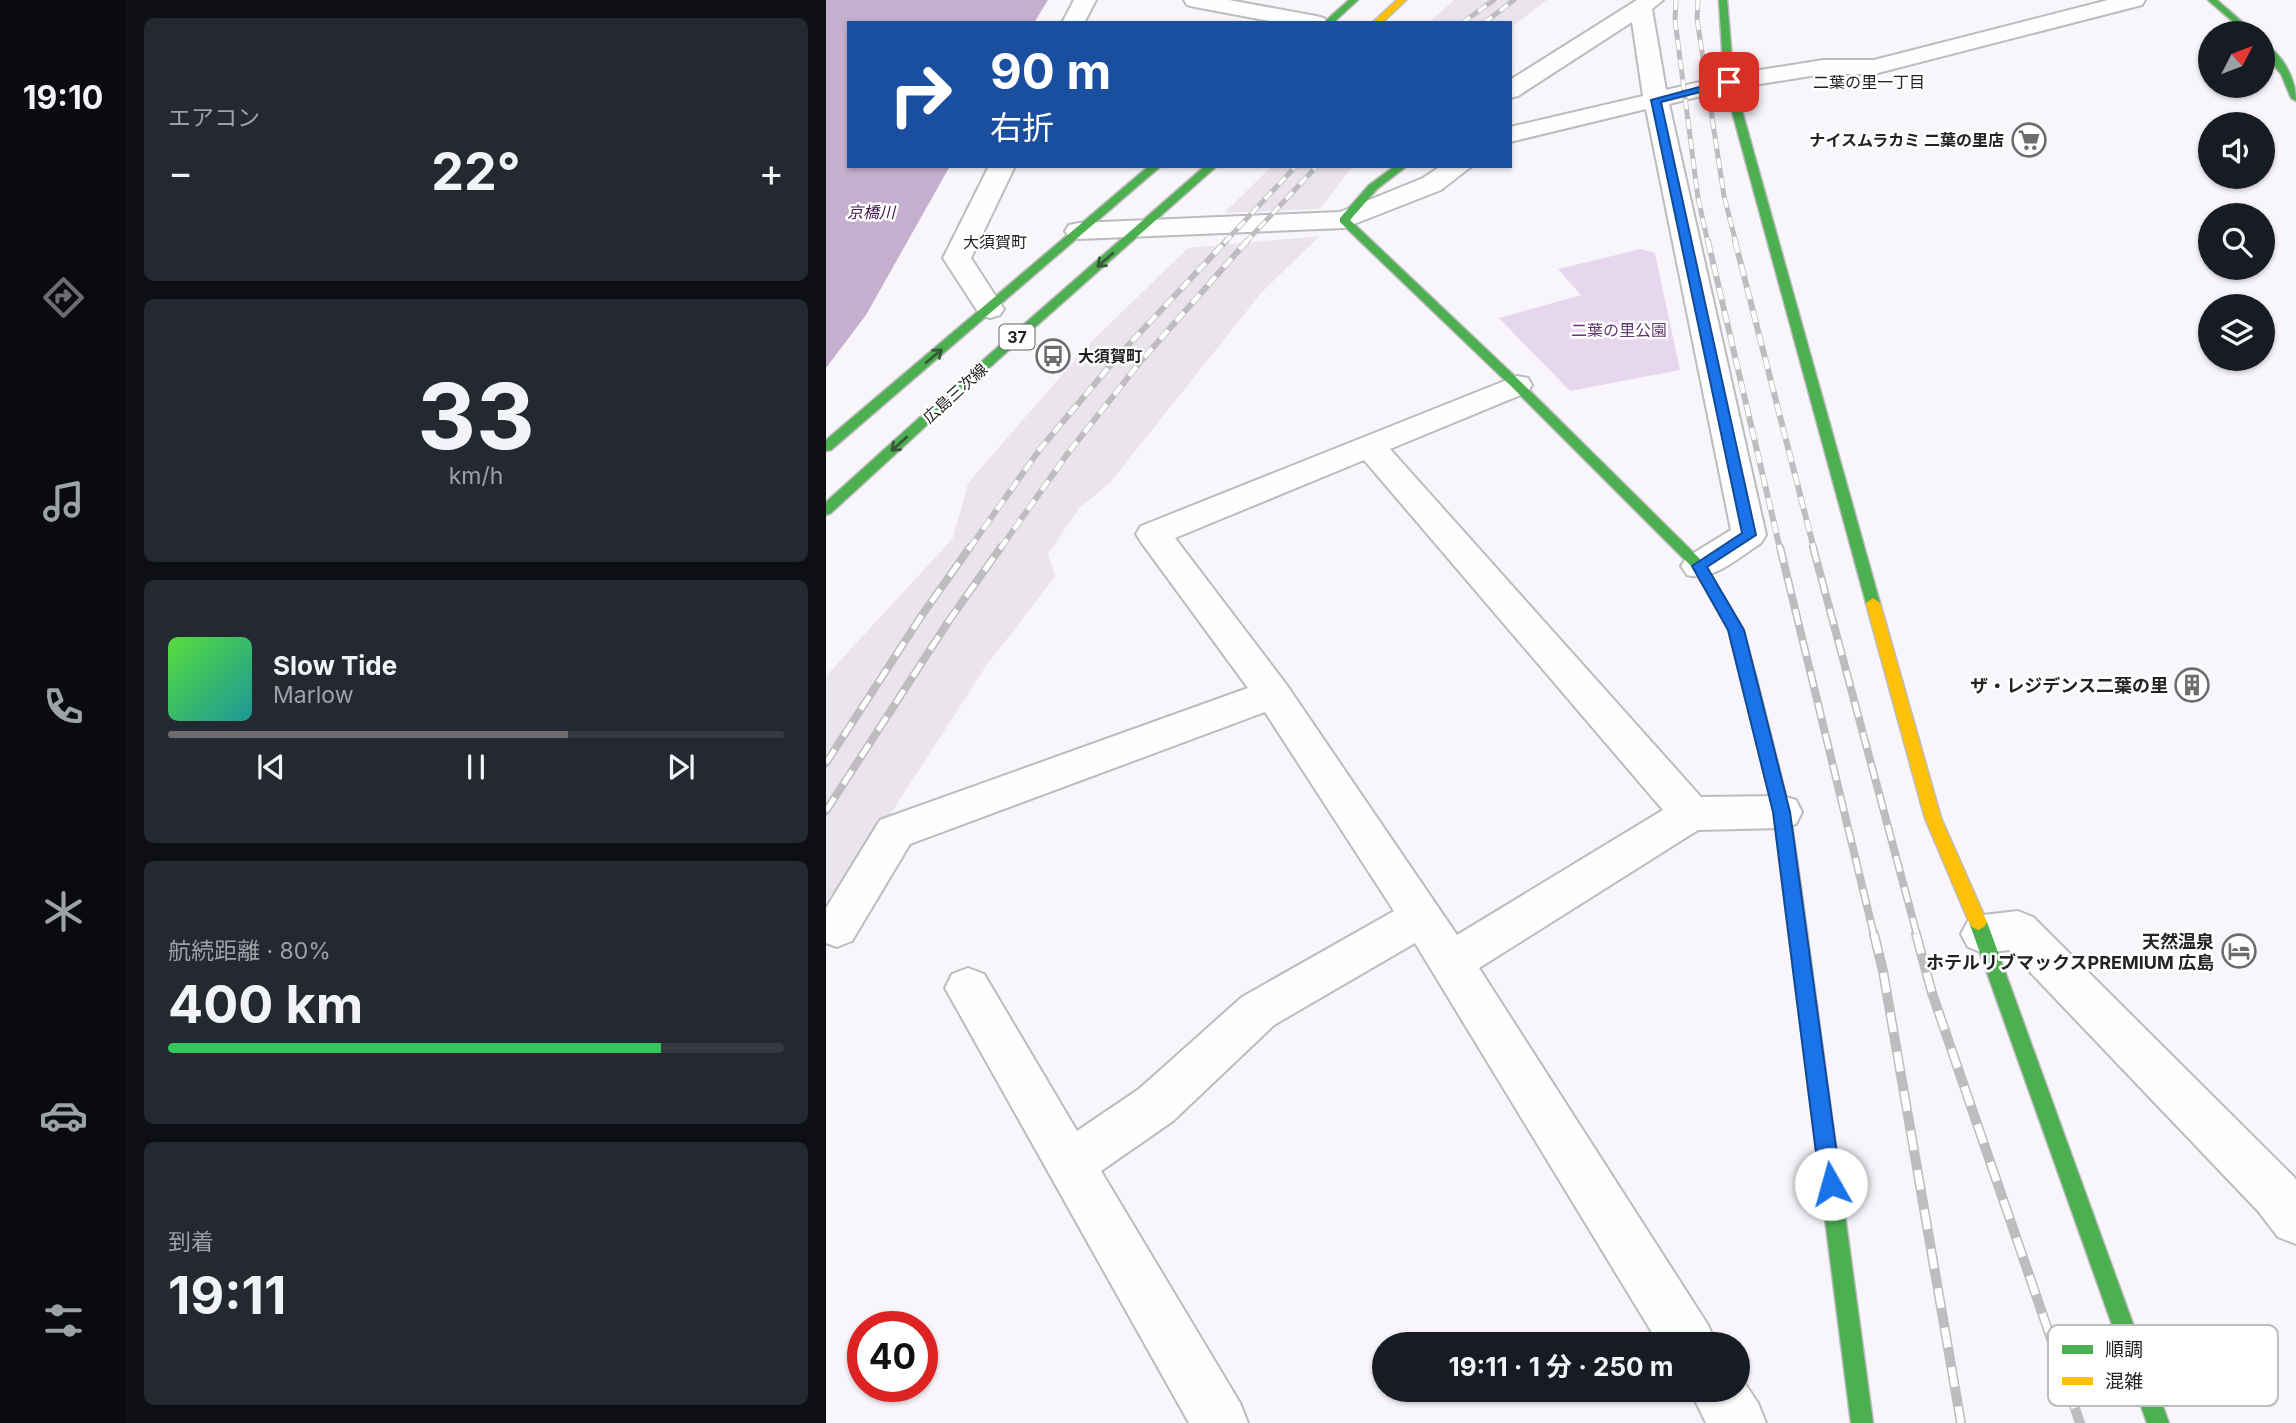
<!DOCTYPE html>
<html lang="ja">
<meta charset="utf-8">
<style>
body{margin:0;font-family:Inter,"Noto Sans JP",sans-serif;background:#242831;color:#f1f3f6;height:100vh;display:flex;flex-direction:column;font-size:26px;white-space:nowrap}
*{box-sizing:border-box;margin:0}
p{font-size:23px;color:#9ea1a6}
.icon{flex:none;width:38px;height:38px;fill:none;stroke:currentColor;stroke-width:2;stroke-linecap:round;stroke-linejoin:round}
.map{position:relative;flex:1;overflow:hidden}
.sheet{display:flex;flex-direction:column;gap:18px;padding:18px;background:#0d0f14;width:700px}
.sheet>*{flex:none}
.guide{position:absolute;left:21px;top:21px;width:665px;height:147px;border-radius:0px;box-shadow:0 2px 5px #0004;background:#1a4fa0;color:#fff;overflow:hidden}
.needle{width:46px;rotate:48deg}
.controls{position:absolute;left:1372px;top:21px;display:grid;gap:14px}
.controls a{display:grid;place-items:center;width:77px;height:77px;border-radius:50%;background:#171b24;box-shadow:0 2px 5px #0004;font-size:35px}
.speed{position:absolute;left:21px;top:1311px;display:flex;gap:14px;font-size:35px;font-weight:700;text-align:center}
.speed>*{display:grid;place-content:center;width:91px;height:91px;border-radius:50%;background:#171b24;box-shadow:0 2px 5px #0004;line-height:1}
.speed .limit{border:10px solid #d22;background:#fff;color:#111}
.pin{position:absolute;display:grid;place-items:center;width:60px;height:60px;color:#fff;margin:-30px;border-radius:14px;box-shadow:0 4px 10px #0006}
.me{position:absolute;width:77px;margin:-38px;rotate:353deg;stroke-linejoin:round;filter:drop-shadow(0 0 5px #0008)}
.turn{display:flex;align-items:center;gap:24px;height:147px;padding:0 28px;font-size:32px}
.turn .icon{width:91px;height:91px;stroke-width:2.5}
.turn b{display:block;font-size:49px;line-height:60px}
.big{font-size:52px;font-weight:700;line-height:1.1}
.sheet .card{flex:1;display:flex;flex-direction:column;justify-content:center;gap:10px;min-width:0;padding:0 24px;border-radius:10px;background:#242831}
.sheet .dial{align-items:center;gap:0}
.dial b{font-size:91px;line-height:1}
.song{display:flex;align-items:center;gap:21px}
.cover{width:84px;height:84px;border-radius:10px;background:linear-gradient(135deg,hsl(110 70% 55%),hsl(180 70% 35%))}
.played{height:7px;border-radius:4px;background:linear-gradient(90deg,#6f6c6f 65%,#363941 65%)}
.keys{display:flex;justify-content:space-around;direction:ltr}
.heat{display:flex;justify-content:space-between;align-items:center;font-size:38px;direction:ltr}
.charge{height:10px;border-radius:5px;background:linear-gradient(90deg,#34c759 80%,#363941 0)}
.trip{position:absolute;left:546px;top:1332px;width:378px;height:70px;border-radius:35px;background:#171b24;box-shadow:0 2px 5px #0004;font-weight:700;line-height:70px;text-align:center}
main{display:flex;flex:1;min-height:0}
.tabs{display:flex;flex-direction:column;width:126px;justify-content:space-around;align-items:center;background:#090b0e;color:#9ea1a6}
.tabs .icon{width:49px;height:49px}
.tabs .selected{color:#6f6c6f}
.tabs b{font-size:32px;color:#f1f3f6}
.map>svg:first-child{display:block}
.built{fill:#eae5ed}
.green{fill:#e7d7ee}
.water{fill:#c5afce}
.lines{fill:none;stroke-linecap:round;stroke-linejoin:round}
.street-casing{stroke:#bcbbbe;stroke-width:4}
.fast-casing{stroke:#bcbbbe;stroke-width:3}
.slow-casing{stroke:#bcbbbe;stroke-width:3}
.street{fill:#fefefe;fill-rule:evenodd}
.fast{fill:#4caf50;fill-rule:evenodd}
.slow{fill:#ffc107;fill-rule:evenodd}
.rail-far3-casing{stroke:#bebcbe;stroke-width:5}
.rail-far2-casing{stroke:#bebcbe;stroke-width:6}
.rail-far1-casing{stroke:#bebcbe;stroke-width:8}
.rail-casing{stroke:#bebcbe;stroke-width:10}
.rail-far3{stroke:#fff;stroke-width:3.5;stroke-dasharray:10;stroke-linecap:butt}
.rail-far2{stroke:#fff;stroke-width:4.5;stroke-dasharray:12;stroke-linecap:butt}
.rail-far1{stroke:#fff;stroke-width:5;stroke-dasharray:16;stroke-linecap:butt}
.rail{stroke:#fff;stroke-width:7;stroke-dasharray:20;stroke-linecap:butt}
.oneway{stroke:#345a36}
.route{fill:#1a73e8;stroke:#114b97;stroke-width:2}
.labels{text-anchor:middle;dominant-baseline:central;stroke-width:5;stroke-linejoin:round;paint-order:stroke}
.far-neighbourhood-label{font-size:16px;fill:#242224;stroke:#fff}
.far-poi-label{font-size:16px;font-weight:bold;fill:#242224;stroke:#fff;text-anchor:end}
.far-water-label{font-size:16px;font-style:italic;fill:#3f164c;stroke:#fff}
.far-park-label{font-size:16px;fill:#623870;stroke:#fff}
.shield{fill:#fff;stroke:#666466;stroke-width:2}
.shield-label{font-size:16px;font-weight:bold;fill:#242224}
.far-street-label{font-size:16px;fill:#242224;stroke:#fff}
.poi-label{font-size:18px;font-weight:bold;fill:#242224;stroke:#fff;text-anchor:end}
.key{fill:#fff;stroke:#bdbdbd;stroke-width:2}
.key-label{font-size:19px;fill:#242224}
</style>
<main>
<nav class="tabs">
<b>19:10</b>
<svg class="icon selected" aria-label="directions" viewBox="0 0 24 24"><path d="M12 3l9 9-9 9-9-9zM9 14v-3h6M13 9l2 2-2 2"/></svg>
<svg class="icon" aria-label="music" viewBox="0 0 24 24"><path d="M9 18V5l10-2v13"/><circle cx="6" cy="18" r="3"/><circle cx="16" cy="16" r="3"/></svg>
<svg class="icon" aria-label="phone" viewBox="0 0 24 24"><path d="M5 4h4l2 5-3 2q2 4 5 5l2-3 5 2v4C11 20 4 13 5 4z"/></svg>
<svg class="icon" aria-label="climate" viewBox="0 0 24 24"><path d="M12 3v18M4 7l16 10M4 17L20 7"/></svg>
<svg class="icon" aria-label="car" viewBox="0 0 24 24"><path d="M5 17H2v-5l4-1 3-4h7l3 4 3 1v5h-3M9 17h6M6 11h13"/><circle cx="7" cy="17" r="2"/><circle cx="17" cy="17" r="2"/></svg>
<svg class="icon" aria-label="filters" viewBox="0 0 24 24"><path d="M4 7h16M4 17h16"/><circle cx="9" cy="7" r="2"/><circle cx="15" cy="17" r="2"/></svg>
</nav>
<section class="sheet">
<div class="card"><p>エアコン</p>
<div class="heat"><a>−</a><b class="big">22°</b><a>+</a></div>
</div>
<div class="card dial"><b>33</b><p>km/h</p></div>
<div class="card">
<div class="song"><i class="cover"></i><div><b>Slow Tide</b><p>Marlow</p></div></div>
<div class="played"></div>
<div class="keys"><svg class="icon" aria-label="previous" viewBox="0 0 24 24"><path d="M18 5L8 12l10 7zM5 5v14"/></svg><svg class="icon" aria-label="pause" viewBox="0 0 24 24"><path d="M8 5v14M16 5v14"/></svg><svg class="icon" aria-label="next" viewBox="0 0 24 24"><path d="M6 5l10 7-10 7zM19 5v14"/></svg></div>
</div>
<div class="card"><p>航続距離 · 80%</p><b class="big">400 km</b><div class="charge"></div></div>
<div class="card"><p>到着</p><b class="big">19:11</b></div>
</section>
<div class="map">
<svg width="1470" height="1423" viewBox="0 0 1470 1423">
<rect width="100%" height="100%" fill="#f9f6fb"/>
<!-- built -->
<path class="built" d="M628,0h93l-37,28v-5h-82z
M446,166h81l-33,43 -96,4z
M494,236l-59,57 -152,191 -29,23 -32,47 7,23 -69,89 -118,183 -42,81v-254l127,-138 15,-55 118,-136 102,-99z"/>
<!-- green -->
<path class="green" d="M815,249l14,4 25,117 -110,21 -71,-73 82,-23 -23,-26z"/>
<!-- water -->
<path class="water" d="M0,0h222l-14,23h-185v143h101l-84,149 -40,53z"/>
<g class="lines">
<defs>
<path id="street" d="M248,0h22l-12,23h-22z
M358,0h45l87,16 8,2 3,5h-47l-85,-16 -8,-2z
M811,0h26l-11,9 14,81 63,-15 94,-15h51l234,-60h37l-3,5 -268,69h-51l-94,15 -60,15 97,431 -5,8c-22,14 -48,39 -74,32l-6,-9 6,-9 44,-27 -85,-421 -136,33v-15l133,-31 -11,-74 -114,74 -8,2v-18z
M163,166h26l-44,92 33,51 -4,6 -10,3 -10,-3 -37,-57z
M615,166h31l-31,24 -97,38 -265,11 -10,-2 -4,-6 4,-6 10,-2 261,-11 83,-34z
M691,376l11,2 4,7 -4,7 -138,57 311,348 81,-1 14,4 6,12 -6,12 -14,4 -84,2 -219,138 229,357 8,19h-57l-244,-401 -141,82 -101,96 -72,50 139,232 8,20h-59l-244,-435 7,-14 16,-6 16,6 93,157 62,-42 103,-92 152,-86 -129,-199 -355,132 -58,97 -15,6 -11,-4v-35l54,-88 368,-132 -107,-146 -5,-8 5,-8zM538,460l299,350 -206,125 -171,-251 -111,-146z
M1192,911l15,6 261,260 2,3v64l-18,-7 -20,-26 -249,-261 -26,3 -15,-6 -7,-13 7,-13 15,-6z
M912,1373l20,30 8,20h-60l-16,-33h48z"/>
<path id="fast" d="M523,0h9l-25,23h-10z
M893,0h8l7,82 146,521 -7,5 -7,-5 -142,-521z
M1382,0h9l38,33h-9z
M1437,43c20,11 33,36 33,58l-5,-3 -10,-24 -18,-22z
M323,166h12l-330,284 -5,1v-11z
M379,166h12l-218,193 -168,154 -5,2v-13l165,-149z
M569,166h12l-30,23 -27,31 171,162 183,181 39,67 14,50 -3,4 -5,2 -8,-6 -12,-50 -35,-61 -181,-181 -173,-166v-4l29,-33z
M966,881l6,2 3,5 72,535h-22l-68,-535 3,-5z
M1152,914l6,3 3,5 182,501h-22l-178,-501 3,-5z"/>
<path id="slow" d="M571,0h9l-24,23h-10z
M1047,598l7,5 61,215 46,104 -3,5 -6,3 -6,-3 -3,-5 -44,-104 -59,-215z
M923,674l8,6 33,132 11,76 -3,5 -6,2 -6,-2 -3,-5 -9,-76 -33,-132z"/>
</defs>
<!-- street casing -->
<use href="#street" class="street-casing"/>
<!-- fast casing -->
<use href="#fast" class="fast-casing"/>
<!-- slow casing -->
<use href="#slow" class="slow-casing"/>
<!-- street -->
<use href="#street" class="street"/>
<!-- fast -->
<use href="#fast" class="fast"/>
<!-- slow -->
<use href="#slow" class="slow"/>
<defs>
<path id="rail-far3" d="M850,0l-1,20 23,178 10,45
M872,0l-1,19 27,177 12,47
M636,23l32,-23
M658,23l30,-23
M398,243l72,-77
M419,243l72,-77"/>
<path id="rail-far2" d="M882,241l72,308
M909,241l79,308
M143,549l71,-100 79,-94 107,-114
M174,549l68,-96 73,-92 106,-120"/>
<path id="rail-far1" d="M954,547l94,388
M987,547l104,388
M0,763l96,-148 48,-68
M0,811l122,-189 53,-75"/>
<path id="rail" d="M1048,934l9,37 78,452
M1090,934l16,59 148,430"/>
</defs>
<!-- rail-far3 casing -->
<use href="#rail-far3" class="rail-far3-casing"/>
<!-- rail-far2 casing -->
<use href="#rail-far2" class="rail-far2-casing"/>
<!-- rail-far1 casing -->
<use href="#rail-far1" class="rail-far1-casing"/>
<!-- rail casing -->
<use href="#rail" class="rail-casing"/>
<!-- rail-far3 -->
<use href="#rail-far3" class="rail-far3"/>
<!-- rail-far2 -->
<use href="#rail-far2" class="rail-far2"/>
<!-- rail-far1 -->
<use href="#rail-far1" class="rail-far1"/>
<!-- rail -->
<use href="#rail" class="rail"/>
</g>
<!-- one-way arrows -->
<defs><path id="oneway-shaft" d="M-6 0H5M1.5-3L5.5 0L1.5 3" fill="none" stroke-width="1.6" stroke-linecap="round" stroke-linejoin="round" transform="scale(1.75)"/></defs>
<g class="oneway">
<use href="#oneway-shaft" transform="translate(279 260) rotate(139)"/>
<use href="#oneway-shaft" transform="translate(108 356) rotate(-40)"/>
<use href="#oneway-shaft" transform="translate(73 444) rotate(138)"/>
</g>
<!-- route -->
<path class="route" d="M903,79l3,1v4l-71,18 95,433 -49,32 37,63 46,182 51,372 -3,7 -7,3 -8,-3 -3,-7 -47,-372 -45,-182 -36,-64 50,-33 -91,-433z"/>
<!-- icons -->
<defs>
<symbol id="supermarket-ring" viewBox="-11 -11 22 22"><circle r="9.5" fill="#fff" stroke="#6f6c6f" stroke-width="1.5"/><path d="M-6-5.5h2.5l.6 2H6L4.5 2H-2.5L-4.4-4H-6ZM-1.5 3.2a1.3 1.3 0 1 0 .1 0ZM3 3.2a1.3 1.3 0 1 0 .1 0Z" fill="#6f6c6f"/></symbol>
<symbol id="bus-ring" viewBox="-11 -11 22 22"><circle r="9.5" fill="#fff" stroke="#6f6c6f" stroke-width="1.5"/><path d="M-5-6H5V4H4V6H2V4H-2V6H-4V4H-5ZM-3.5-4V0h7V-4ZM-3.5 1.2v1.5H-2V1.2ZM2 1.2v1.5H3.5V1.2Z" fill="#6f6c6f"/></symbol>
<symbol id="building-ring" viewBox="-11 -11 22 22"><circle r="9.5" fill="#fff" stroke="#6f6c6f" stroke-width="1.5"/><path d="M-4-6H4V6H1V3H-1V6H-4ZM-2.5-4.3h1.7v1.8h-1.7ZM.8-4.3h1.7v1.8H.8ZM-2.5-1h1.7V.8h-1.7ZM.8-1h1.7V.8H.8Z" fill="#6f6c6f"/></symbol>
<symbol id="hotel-ring" viewBox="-11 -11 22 22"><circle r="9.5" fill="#fff" stroke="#6f6c6f" stroke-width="1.5"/><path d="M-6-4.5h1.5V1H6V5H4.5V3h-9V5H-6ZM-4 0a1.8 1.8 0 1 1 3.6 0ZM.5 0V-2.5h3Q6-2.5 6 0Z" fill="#6f6c6f"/></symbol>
</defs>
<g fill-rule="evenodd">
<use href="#supermarket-ring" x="1184" y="121" width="38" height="38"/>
<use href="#bus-ring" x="208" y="337" width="38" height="38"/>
<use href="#building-ring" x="1347" y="666" width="38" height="38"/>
<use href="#hotel-ring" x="1394" y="932" width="38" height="38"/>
</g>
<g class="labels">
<!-- far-neighbourhood labels -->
<g class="far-neighbourhood-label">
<text x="1043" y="82">二葉の里一丁目</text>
<text x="169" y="242">大須賀町</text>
</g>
<!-- far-poi labels -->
<g class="far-poi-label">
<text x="1178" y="140">ナイスムラカミ 二葉の里店</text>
<text x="252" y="356" text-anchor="start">大須賀町</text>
</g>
<!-- far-water labels -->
<g class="far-water-label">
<text x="45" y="212">京橋川</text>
</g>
<!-- far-park labels -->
<g class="far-park-label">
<text x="793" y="330">二葉の里公園</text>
</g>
<!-- shield labels -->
<rect class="shield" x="173.5" y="324.5" width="35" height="25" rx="5"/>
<g class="shield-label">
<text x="191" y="337">37</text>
</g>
<!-- far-street labels -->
<g class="far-street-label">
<text transform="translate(129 393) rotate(-42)">広島三次線</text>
</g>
<!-- poi labels -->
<g class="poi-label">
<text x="1342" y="685">ザ・レジデンス二葉の里</text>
<text x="1388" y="941">天然温泉<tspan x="1388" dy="21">ホテルリブマックスPREMIUM 広島</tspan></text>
</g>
</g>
<!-- legend -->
<rect x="1222" y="1325" width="230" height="81" rx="10" class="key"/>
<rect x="1236" y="1345" width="31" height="9" fill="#4caf50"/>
<rect x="1236" y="1377" width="31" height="8" fill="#ffc107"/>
<g class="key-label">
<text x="1279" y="1356">順調</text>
<text x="1279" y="1388">混雑</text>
</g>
</svg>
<div class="controls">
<a><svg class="needle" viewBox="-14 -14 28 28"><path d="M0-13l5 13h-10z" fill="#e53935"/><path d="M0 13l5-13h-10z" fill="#9ea1a6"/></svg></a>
<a><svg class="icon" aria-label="sound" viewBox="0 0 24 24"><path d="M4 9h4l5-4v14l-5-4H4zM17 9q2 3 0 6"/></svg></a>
<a><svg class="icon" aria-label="search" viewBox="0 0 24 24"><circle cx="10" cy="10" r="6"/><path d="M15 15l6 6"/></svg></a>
<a><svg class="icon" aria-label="layers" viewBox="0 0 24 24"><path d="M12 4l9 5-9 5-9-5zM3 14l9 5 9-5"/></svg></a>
</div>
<div class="speed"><div class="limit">40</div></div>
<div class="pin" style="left:903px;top:82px;background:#d93025"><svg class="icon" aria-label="arrive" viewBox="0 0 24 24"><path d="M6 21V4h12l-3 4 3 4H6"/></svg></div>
<svg class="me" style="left:1005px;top:1184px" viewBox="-20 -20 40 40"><circle r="19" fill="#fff"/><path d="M0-13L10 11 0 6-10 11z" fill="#1a73e8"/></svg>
<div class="trip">19:11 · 1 分 · 250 m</div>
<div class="guide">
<div class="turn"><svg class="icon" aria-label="right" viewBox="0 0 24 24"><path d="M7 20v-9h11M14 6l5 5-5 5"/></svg><div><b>90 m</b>右折</div></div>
</div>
</div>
</main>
